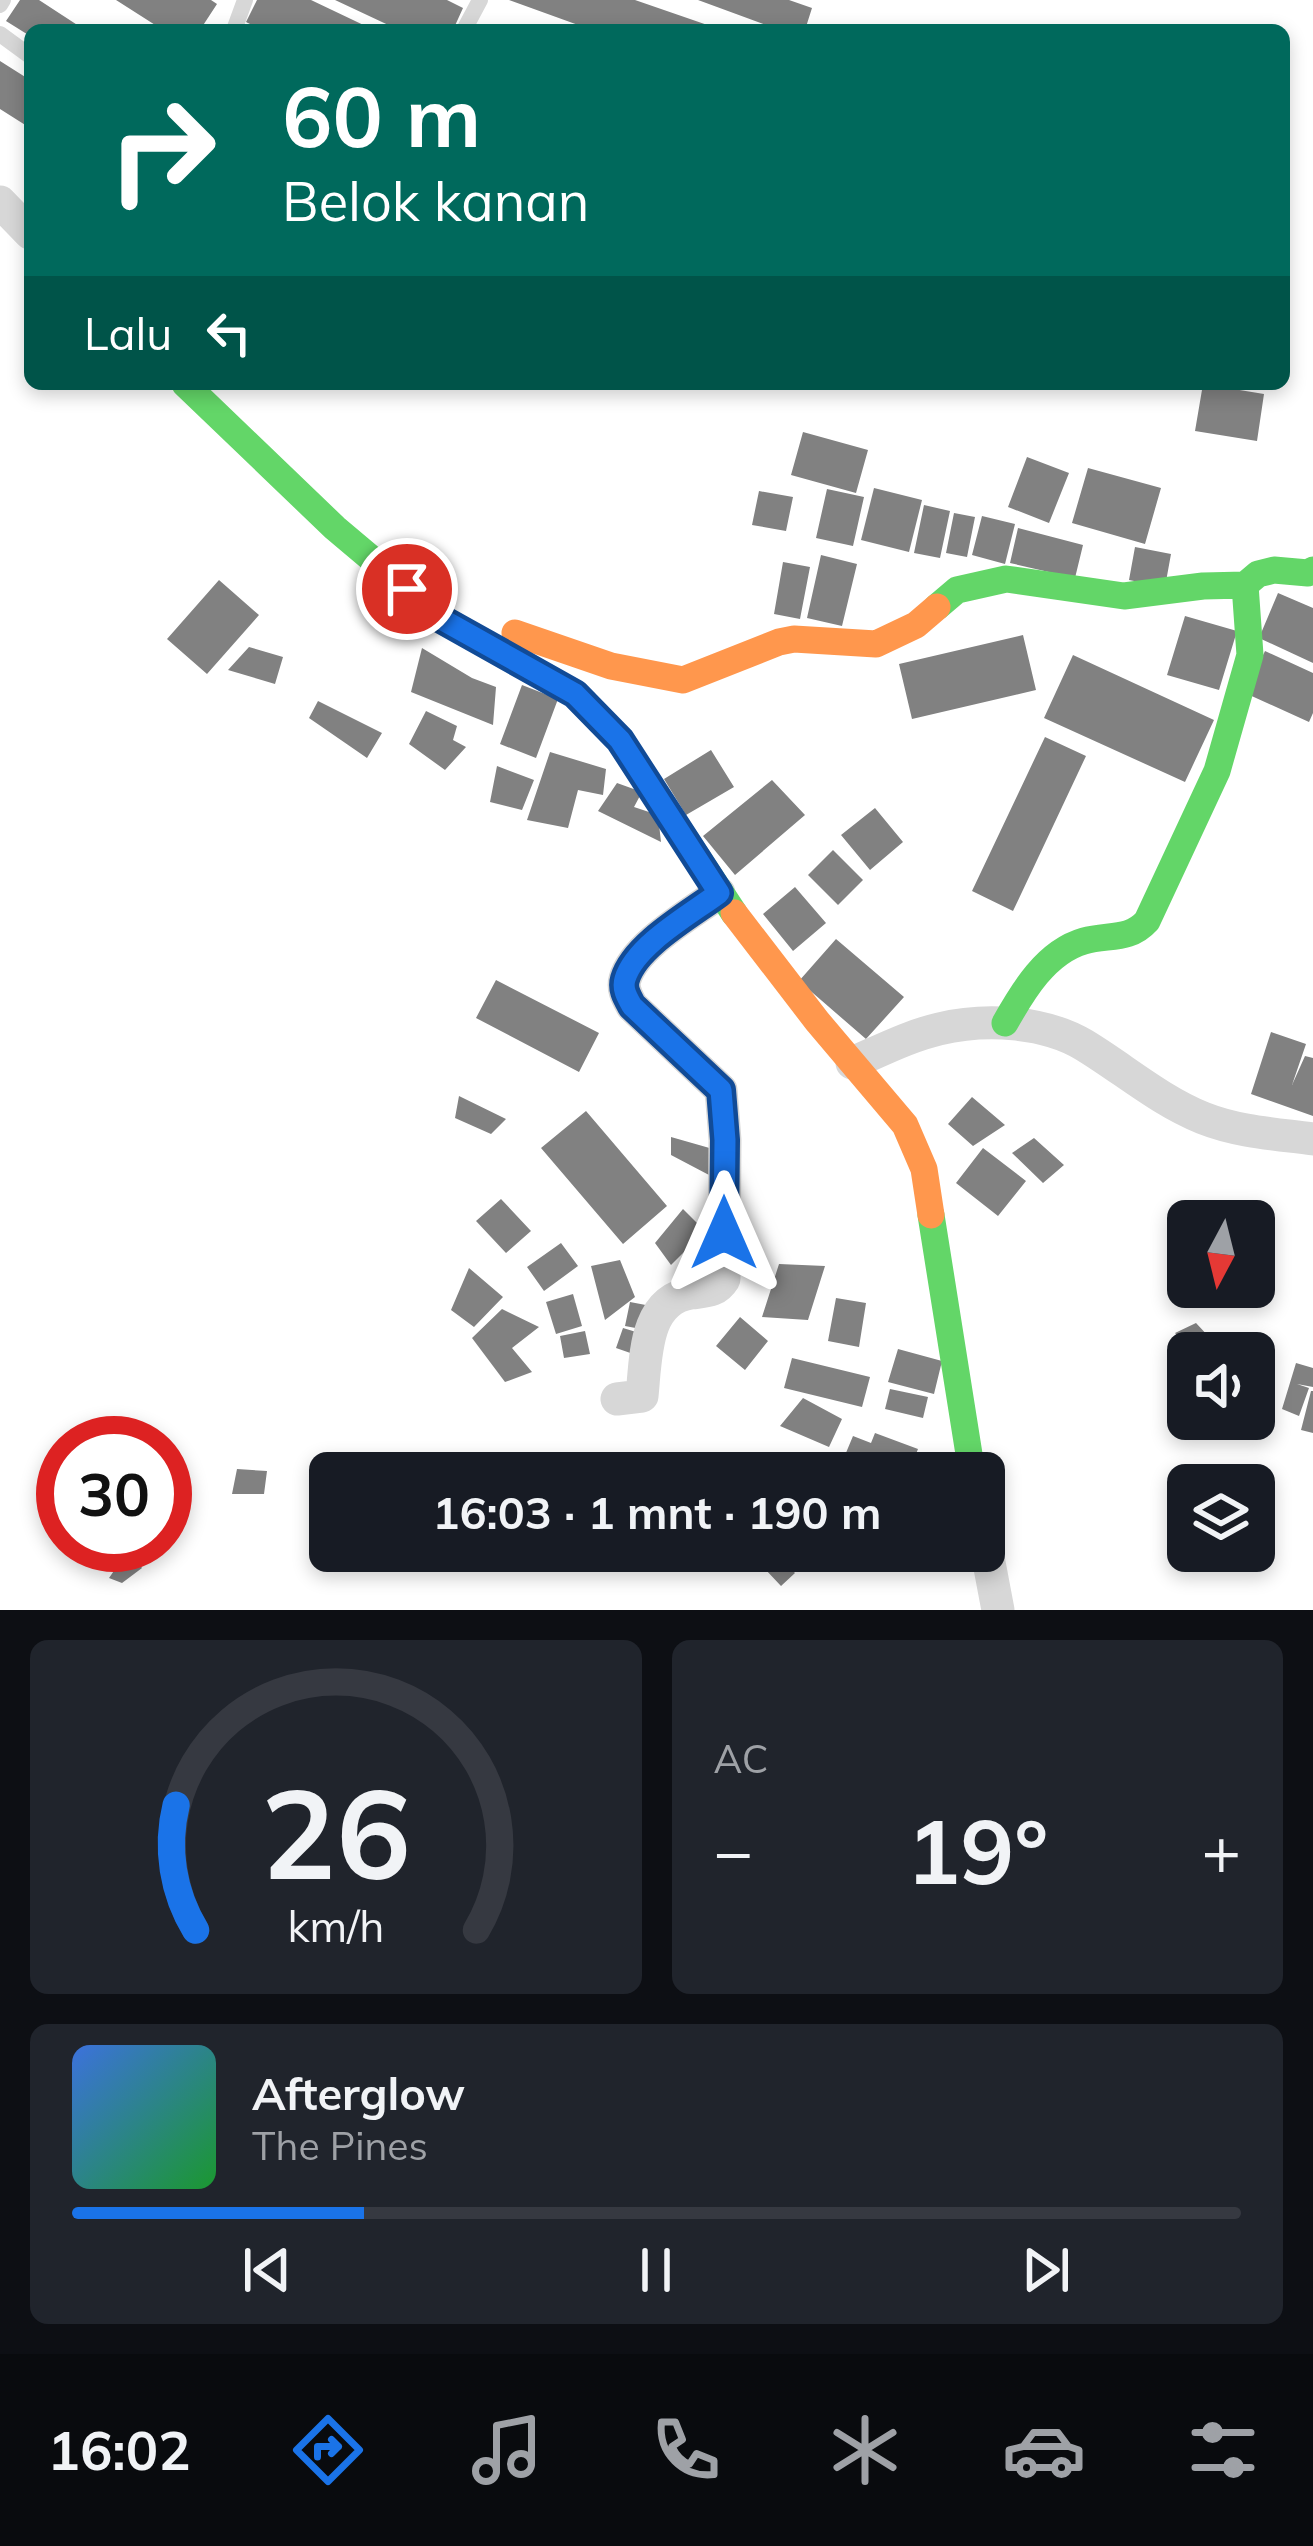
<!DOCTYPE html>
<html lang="id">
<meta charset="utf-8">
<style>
body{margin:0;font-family:Mulish,sans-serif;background:#20242c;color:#f1f3f6;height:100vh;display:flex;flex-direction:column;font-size:45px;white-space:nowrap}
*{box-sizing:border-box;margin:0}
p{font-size:39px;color:#9ea1a6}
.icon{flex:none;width:66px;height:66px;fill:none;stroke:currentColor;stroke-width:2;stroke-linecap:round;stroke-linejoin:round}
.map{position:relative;height:1610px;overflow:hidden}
.side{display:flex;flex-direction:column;gap:30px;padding:30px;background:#0d0f14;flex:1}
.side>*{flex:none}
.banner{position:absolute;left:24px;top:24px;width:1266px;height:366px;border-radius:18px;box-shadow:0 6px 18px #0003;background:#00695c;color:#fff;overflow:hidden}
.needle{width:78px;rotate:187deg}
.controls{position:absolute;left:1167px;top:1200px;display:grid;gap:24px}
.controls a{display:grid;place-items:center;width:108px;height:108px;border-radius:18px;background:#171b24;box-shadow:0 6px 18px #0003;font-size:60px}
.speed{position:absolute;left:36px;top:1416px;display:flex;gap:24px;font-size:60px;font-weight:700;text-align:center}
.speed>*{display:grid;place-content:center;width:156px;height:156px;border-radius:50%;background:#171b24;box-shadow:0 6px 18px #0003;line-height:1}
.speed .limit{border:18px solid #d22;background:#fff;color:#111}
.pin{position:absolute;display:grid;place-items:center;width:102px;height:102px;color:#fff;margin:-51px;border:6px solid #fff;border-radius:50%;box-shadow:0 3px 12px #0007}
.me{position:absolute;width:132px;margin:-66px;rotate:0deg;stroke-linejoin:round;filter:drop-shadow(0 0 9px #0008)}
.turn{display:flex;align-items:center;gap:42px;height:252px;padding:0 60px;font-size:54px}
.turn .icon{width:156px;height:156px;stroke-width:2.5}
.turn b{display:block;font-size:84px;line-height:102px}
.then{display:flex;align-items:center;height:114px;padding:0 60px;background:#0003;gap:24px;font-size:45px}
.big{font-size:90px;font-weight:700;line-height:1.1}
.side .tile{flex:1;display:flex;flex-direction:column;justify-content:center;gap:18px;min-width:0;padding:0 42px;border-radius:18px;background:#20242c}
.side .dial{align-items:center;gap:0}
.dial svg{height:312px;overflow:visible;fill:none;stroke:#363941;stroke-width:7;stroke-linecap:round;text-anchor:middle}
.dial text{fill:#f1f3f6;stroke:none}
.song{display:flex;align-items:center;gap:36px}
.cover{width:144px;height:144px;border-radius:18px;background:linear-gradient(135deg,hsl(220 70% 55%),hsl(130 70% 35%))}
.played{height:12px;border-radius:6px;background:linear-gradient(90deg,#1a73e8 25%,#363941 25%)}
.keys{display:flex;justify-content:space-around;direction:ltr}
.heat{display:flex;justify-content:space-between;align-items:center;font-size:66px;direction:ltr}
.side .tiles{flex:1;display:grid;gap:30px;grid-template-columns:1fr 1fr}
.tile:last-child{grid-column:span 2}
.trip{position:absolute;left:309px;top:1452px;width:696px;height:120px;border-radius:18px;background:#171b24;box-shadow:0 6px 18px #0003;font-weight:700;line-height:120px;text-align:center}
.tab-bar{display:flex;height:192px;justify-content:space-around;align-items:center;background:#090b0e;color:#9ea1a6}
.tab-bar .icon{width:84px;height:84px}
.tab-bar .on{color:#1a73e8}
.tab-bar b{font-size:54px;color:#f1f3f6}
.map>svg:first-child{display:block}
.building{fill:#818181}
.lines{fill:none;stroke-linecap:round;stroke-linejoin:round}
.lane{stroke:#d7d7d7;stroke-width:16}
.street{stroke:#d7d7d7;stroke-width:33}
.fast{stroke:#63d668;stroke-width:27}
.slow{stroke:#ff974d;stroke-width:27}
.route-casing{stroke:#114b97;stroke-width:30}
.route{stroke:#1a73e8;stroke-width:21}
</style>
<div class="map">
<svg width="1313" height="1610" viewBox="0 0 1313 1610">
<rect width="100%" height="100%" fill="#fff"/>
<!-- building -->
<path class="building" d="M20,0h19l46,30h-55v6l-24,-15z
M116,0h95l6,4 -17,26h-37z
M257,0h54l63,30h-112l-16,-8z
M335,0h112l16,8 -10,22h-54z
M509,0h126l84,29 -127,1z
M698,0h91l23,8 -7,22h-25z
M0,61l30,19v48l-30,-19z
M1203,384l61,10 -7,47 -62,-10z
M803,432l65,18 -12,43 -65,-18z
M1027,457l42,16 -20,50 -41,-16z
M1088,468l73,20 -16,56 -73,-21z
M874,488l48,12 -13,52 -48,-12z
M827,489l37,8 -11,49 -37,-8z
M759,491l34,6 -7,34 -34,-6z
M924,505l26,6 -10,47 -26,-5z
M954,513l21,4 -8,40 -21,-4z
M982,516l33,8 -10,40 -33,-9z
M1018,528l65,17 -8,33 -65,-15z
M1135,547l36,7 -6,33 -36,-7z
M821,555l36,9 -15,62 -35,-8z
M783,562l27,5 -10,52 -26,-5z
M219,580l40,35 -52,59 -40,-35z
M1278,593l35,15v55l-54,-25z
M1185,616l52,15 -18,59 -52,-15z
M1023,635l13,55 -124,29 -13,-55z
M249,647l34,10 -8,27 -47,-14z
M422,648l50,30 24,9 -3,38 -82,-33z
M1265,651l48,22v40l-4,9 -64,-29z
M1073,655l141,65 -29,62 -141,-64z
M522,685l36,14 -22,59 -36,-14z
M318,701l64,32 -15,25 -58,-40z
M426,711l31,15 -4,14 13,7 -21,23 -36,-26z
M1045,737l41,19 -73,155 -41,-20z
M711,750l23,37 -48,28 -22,-36z
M550,752l56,17 -3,26 -25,-5 -10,38 -41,-8z
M497,766l37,14 -12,30 -32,-8z
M772,780l33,35 -70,60 -32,-39z
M617,783l25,9 -8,15 24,8 3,27 -63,-31z
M875,808l28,34 -33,28 -29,-35z
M833,850l30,30 -25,25 -30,-30z
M795,887l31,36 -33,28 -30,-37z
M836,939l68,58 -38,42 -67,-58z
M496,980l103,53 -20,39 -103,-54z
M1271,1032l35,12 -14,41 13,-29 8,2v58l-62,-22z
M459,1096l47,23 -15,15 -36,-16z
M972,1097l33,28 -32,21 -25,-22z
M586,1111l81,95 -44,38 -82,-96z
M671,1137l42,12 -4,26 -38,-20z
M1034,1138l30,27 -21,18 -31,-30z
M983,1148l43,33 -28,35 -42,-33z
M501,1199l30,32 -25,22 -30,-32z
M683,1209l22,22 -34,34 -16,-22z
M561,1243l17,23 -34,25 -17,-24z
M620,1260l15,37 -30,23 -14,-54z
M779,1264l46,2 -17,54 -46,-3z
M469,1268l34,29 -29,30 -23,-17z
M573,1294l9,32 -26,8 -10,-32z
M836,1298l30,5 -7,44 -31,-6z
M630,1302l21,4 -5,24 -21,-4z
M502,1309l37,18 -27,21 20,24 -27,10 -33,-44z
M740,1317l28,24 -23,29 -29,-24z
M1196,1323l14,15 -19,8 -5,-1 -11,-12z
M623,1328l23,7 -7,21 -23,-8z
M585,1331l5,23 -26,4 -4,-22z
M898,1349l44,12 -8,33 -46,-12z
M792,1358l78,19 -8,30 -78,-19z
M1296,1363l17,5v19l-16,-3 12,4 -10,28 -17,-7z
M890,1389l38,8 -5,21 -38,-9z
M1311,1391h2v42l-12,-3z
M803,1398l39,21 -13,28 -49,-21z
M875,1433l43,16 -9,23 -24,-9 -4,10h-5l-33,-13 10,-24 18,7z
M237,1469l30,2 -3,23h-32z
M129,1549l13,19 -20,15 -13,-5z
M921,1551h44v9l-43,4z
M778,1556l17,17 -14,13 -16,-17z"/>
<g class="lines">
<!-- lane -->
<path class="lane" d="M0,5l3,-5
M234,30l11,-30
M464,30l16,-30
M0,34l30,22"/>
<!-- street -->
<path class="street" d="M0,202l30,31
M852,1063c28,-12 57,-27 87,-34 46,-11 105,-8 145,16 41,25 75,55 119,73 35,14 73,16 110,21
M617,1399l25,-3c4,-38 2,-96 49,-103 15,-2 25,-1 33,-14l1,-139 -4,-50 -89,-84c-5,-9 -10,-17 -7,-27 10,-34 66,-65 94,-86
M984,1536l14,74"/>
<!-- fast -->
<path class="fast" d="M185,384l150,144 108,91 132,75 45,46 114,173
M937,607l20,-17 49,-11 118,17 79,-10 42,-1 13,-11 16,-4 34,3 5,-3
M1005,1023c18,-32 41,-71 79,-82 24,-7 45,0 63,-20l70,-150 33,-116 -5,-70
M931,1215l41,258"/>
<!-- slow -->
<path class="slow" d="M515,633l96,33 72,14 96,-38 15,-3 82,5 40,-19 21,-18
M734,913l83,108 88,104 19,44 7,46"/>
</g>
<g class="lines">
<defs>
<path id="route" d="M407,589l36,31 132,74 45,46 99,153c-28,21 -84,52 -94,86 -3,10 2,18 7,27l89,84 4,50 -1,93"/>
</defs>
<!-- route casing -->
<use href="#route" class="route-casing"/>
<!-- route -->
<use href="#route" class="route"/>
</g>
</svg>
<div class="controls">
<a><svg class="needle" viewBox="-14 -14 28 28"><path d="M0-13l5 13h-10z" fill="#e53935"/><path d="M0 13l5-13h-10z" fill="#9ea1a6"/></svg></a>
<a><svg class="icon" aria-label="sound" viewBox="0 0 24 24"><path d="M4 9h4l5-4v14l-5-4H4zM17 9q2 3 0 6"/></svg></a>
<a><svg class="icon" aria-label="layers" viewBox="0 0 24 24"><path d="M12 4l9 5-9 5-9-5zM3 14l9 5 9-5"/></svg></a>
</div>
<div class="speed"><div class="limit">30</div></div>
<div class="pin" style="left:407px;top:589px;background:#d93025"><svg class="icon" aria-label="arrive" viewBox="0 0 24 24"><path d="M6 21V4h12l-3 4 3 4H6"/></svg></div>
<svg class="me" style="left:724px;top:1233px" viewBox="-20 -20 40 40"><path d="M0-17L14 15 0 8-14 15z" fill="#1a73e8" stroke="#fff" stroke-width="4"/></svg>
<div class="trip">16:03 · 1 mnt · 190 m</div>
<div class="banner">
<div class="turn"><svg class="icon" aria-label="right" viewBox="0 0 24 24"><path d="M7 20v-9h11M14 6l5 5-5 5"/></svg><div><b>60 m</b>Belok kanan</div></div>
<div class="then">Lalu<svg class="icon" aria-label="left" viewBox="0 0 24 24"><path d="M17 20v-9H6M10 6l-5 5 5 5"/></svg></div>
</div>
</div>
<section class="side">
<div class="tiles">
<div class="tile dial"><svg viewBox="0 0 100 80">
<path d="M14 69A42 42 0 1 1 86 69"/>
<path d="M14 69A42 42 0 0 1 9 37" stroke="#1a73e8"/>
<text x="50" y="56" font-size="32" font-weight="700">26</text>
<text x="50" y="72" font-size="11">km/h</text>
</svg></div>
<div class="tile"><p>AC</p>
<div class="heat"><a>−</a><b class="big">19°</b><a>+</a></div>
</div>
<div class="tile">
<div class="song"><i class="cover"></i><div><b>Afterglow</b><p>The Pines</p></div></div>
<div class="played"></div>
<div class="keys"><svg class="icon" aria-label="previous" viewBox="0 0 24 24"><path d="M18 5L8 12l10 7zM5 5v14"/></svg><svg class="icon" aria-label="pause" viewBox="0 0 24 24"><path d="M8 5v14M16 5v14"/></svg><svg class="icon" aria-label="next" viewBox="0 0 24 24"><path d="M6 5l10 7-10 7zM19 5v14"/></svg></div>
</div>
</div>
</section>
<nav class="tab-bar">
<b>16:02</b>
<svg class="icon on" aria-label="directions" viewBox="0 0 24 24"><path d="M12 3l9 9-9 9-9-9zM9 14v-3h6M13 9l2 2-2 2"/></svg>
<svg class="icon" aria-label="music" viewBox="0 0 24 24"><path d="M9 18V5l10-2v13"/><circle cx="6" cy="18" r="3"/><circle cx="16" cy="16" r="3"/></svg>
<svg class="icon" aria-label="phone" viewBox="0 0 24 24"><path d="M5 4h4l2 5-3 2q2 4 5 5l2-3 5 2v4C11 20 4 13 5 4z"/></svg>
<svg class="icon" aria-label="climate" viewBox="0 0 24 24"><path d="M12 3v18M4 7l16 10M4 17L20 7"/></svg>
<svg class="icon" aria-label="car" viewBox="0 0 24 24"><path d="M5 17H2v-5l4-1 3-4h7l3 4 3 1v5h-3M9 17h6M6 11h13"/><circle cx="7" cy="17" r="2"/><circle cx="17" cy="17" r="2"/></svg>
<svg class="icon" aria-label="filters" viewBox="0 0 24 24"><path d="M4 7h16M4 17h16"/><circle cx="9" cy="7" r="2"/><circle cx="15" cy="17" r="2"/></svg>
</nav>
